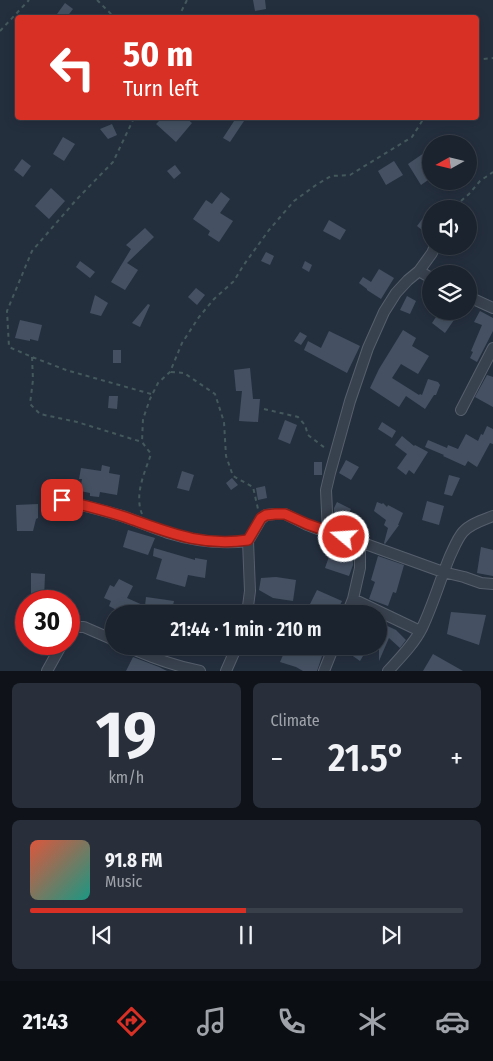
<!DOCTYPE html>
<meta charset="utf-8">
<style>
body{margin:0;font-family:"Fira Sans Condensed",sans-serif;background:#282f3a;color:#f1f3f6;height:100vh;display:flex;flex-direction:column;font-size:19px;white-space:nowrap}
*{box-sizing:border-box;margin:0}
p{font-size:16px;color:#a0a4aa}
.icon{flex:none;width:28px;height:28px;fill:none;stroke:currentColor;stroke-width:2;stroke-linecap:round;stroke-linejoin:round}
.map{position:relative;height:671px;overflow:hidden}
.panel{display:flex;flex-direction:column;gap:12px;padding:12px;background:#0f1319;flex:1}
.panel>*{flex:none}
.guide{position:absolute;left:15px;top:15px;width:464px;height:105px;border-radius:5px;box-shadow:0 2px 12px #0003,0 0 0 1px #39404a;background:#d93025;color:#fff;overflow:hidden}
.needle{width:32px;rotate:262deg}
.fabs{position:absolute;left:422px;top:135px;display:grid;gap:10px}
.fabs a{display:grid;place-items:center;width:55px;height:55px;border-radius:50%;background:#1b232e;box-shadow:0 2px 12px #0003,0 0 0 1px #39404a;font-size:25px}
.speed{position:absolute;left:15px;top:590px;display:flex;gap:10px;font-size:25px;font-weight:700;text-align:center}
.speed>*{display:grid;place-content:center;width:65px;height:65px;border-radius:50%;background:#1b232e;box-shadow:0 2px 12px #0003,0 0 0 1px #39404a;line-height:1}
.speed .limit{border:8px solid #d22;background:#fff;color:#111}
.pin{position:absolute;display:grid;place-items:center;width:42px;height:42px;color:#fff;margin:-21px;border-radius:10px;box-shadow:0 2px 8px #0006}
.me{position:absolute;width:55px;margin:-28px;rotate:288deg;stroke-linejoin:round;filter:drop-shadow(0 0 4px #0008)}
.turn{display:flex;align-items:center;gap:18px;height:105px;padding:0 25px;font-size:22px}
.turn .icon{width:65px;height:65px;stroke-width:2.5}
.turn b{display:block;font-size:35px;line-height:42px}
.big{font-size:38px;font-weight:600;line-height:1.1}
.panel .card{flex:1;display:flex;flex-direction:column;justify-content:center;gap:8px;min-width:0;padding:0 18px;border-radius:8px;background:#282f3a}
.panel .dial{align-items:center;gap:0}
.dial b{font-size:65px;line-height:1}
.song{display:flex;align-items:center;gap:15px}
.cover{width:60px;height:60px;border-radius:8px;background:linear-gradient(135deg,hsl(10 70% 55%),hsl(170 70% 35%))}
.played{height:5px;border-radius:2px;background:linear-gradient(90deg,#d93025 50%,#39404a 50%)}
.keys{display:flex;justify-content:space-around;direction:ltr}
.heat{display:flex;justify-content:space-between;align-items:center;font-size:28px;direction:ltr}
.panel .tiles{flex:1;display:grid;gap:12px;grid-template-columns:1fr 1fr}
.card:last-child{grid-column:span 2}
.trip{position:absolute;left:105px;top:605px;width:282px;height:50px;border-radius:25px;background:#1b232e;box-shadow:0 2px 12px #0003,0 0 0 1px #39404a;font-weight:600;line-height:50px;text-align:center}
.menu{display:flex;height:80px;justify-content:space-around;align-items:center;background:#0b0e12;color:#a0a4aa}
.menu .icon{width:35px;height:35px}
.menu .selected{color:#d93025}
.menu b{font-size:22px;color:#f1f3f6}
.map>svg:first-child{display:block}
.building{fill:#455162}
.lines{fill:none;stroke-linecap:round;stroke-linejoin:round}
.street-casing{stroke:#565f6c;stroke-width:12}
.path{stroke:#44595c;stroke-width:2;stroke-dasharray:4 4;stroke-linecap:butt}
.street{stroke:#38414e;stroke-width:10}
.route-casing{stroke:#8d1f18;stroke-width:12}
.route{stroke:#d93025;stroke-width:9}
</style>
<div class="map">
<svg width="493" height="671" viewBox="0 0 493 671">
<rect width="100%" height="100%" fill="#242f3e"/>
<!-- building -->
<path class="building" d="M253,0h12l1,9 -11,2z
M65,3l8,6 -7,9h-5l-4,-4z
M162,118h24l6,5 -16,19 -20,-18z
M236,118h10l-16,24 -7,-4z
M112,124l5,11 -9,4 -8,-10z
M63,137l12,7 -11,17 -11,-7z
M424,153l7,11v14l-10,7 -13,-21z
M22,159l9,7 -8,11 -9,-7z
M394,161l9,14 -17,10 -8,-14z
M175,165l6,8 -7,6 -7,-8z
M51,188l14,13 -16,18 -14,-13z
M221,192l9,7 -10,14 13,8 -14,21 -11,-7 2,-4 -17,-12 13,-19 6,4z
M426,214l5,4v10l-4,6 -10,-8z
M329,220l17,10 -6,10 -17,-9z
M145,228l9,9 -27,26 11,7 -13,20 -14,-8 20,-33 -5,-4z
M266,252l8,4 -4,9 -9,-4z
M80,261l15,11 -5,6 -14,-11z
M305,261l7,4 -3,7 -7,-4z
M379,269l15,9 -13,21 -14,-9v-1l-8,-6 4,-6 8,5z
M196,288l9,7 -8,10 -9,-8z
M95,295l13,8 -7,13 -11,-3z
M407,296l9,5 -6,13 -10,-4z
M148,304l2,1 -10,22 -8,-4z
M440,311l14,9 -9,13 -13,-10z
M480,311l13,7v13l-16,31 -7,-4 3,-6 -2,-1 11,-26 -8,-3z
M20,320l22,5 -4,16 -8,-2v2l-15,-3z
M403,330l13,8 -4,8 17,10 -11,18 -17,-10 -9,14 27,17 1,-1 2,1 6,-16 10,3 2,3 -4,10h-2l-9,14 -19,-13 -7,11 -29,-19 9,-19z
M329,331l31,15 -13,27 -43,-23 4,-9 13,7z
M300,332l7,4 -6,9 -7,-4z
M113,350h8v13h-8z
M250,368l3,31h7l-2,23 -19,-1 3,-30h-6l-2,-21z
M487,375l6,2v30l-18,-10z
M109,396h9l-1,13 -9,-1z
M285,420l12,5 -7,19 -12,-5z
M382,422l14,9 -4,7 -14,-9z
M487,426l6,3v15l-3,-1 -13,24 -9,-6 -3,5 -22,-10 1,-1 -19,-8 3,-7 19,8 1,-3 10,4 8,-15 12,7 3,-7 2,1z
M402,436l12,10 1,-1 13,7 -14,22 -5,-4 -3,5 -9,-7 10,-14 -12,-9z
M346,460l13,7 -8,13 -12,-7z
M314,462h8v13h-8z
M102,465l8,2 -1,6 11,2 -3,20 -17,-3 -1,5 -9,-1v-3l-10,-2 2,-12h-3l2,-11 20,3z
M182,471l12,4 -5,16 -12,-3z
M449,475l11,3 -8,18 -8,-2z
M232,478l6,7 -7,5 -5,-7z
M265,486l2,12 -9,2 -2,-12z
M427,501l17,5 -5,19 -17,-5z
M337,502l14,7 -5,10 -12,-6v-5z
M377,502l5,2 1,-1 4,4 1,-2 15,8 -5,12h1l-14,19 -1,-1 4,-15 -4,-3 2,-5 -12,-9z
M38,504v14l-2,1 -3,12h-16l-1,-26z
M128,530l27,8 -7,17 -25,-8z
M481,547l12,3v26l-16,-3z
M154,548l41,12v-2l12,2 -2,18 -17,-3 -3,12 -29,-8 6,-20 -9,-3z
M331,551l22,8v6l-4,11 -24,-8z
M378,556l26,9 -8,28 -3,-1 -5,14 -19,-7 6,-17 -4,-2z
M31,573l14,1 -1,25h-13z
M276,577l20,3 -3,21 -20,-3 -14,-8 2,-12z
M119,579l14,7 -6,12 18,8 1,-9 28,4 -3,13h-47l-15,-8 2,-5 -7,-3 6,-13 4,2z
M317,590l25,11 -6,13h-5l-21,-10z
M194,605l25,5 -1,4h-26z
M451,612l35,3 -7,30 -32,-11z
M379,622l17,8 10,10 -6,8 -11,-10 -10,23z
M287,646h25l12,4 -7,21h-14l-7,-4 -16,-5z
M354,646h15l-9,15 -10,-7z
M433,654l30,17h-40z
M133,657l26,10 8,4h-41z"/>
<g class="lines">
<defs>
<path id="street" d="M453,209l1,-2
M419,271l12,7
M469,297l24,11
M461,410l32,-62
M51,498c24,5 47,11 71,18 15,5 31,12 46,17 26,8 54,11 80,8
M328,533l-2,-43 4,-17 20,-72 18,-53 16,-36 12,-19 12,-13 11,-9 13,-18 3,-7
M360,542v26l-7,31 67,32
M247,614l3,-23 -2,-50 13,-22 5,-4 9,-1h10l22,11 21,8 32,9 83,30 21,5 17,6 12,1
M347,614l6,-15
M69,634l7,-7h8l30,13
M126,646c24,11 49,20 74,25
M47,671l15,-27
M226,671l11,-25
M324,671l10,-25
M388,671c12,-13 26,-27 34,-43 11,-23 18,-48 28,-72 4,-8 7,-17 13,-24 7,-8 20,-12 30,-16"/>
</defs>
<!-- street casing -->
<use href="#street" class="street-casing"/>
<!-- path -->
<path class="path" d="M97,0l16,16 3,2
M178,18l9,-18
M0,31l29,-31
M476,61l7,-2 10,-1
M134,118l-21,44 -36,37 -45,52 -25,60 2,36 23,10 34,13 85,24
M461,201l8,-7 11,-13 13,-9
M32,357l1,23 -3,24 10,10 37,8 65,20
M171,372l13,1 31,21 9,28 2,34 7,20 20,11 5,22
M264,409l34,8 7,8 3,10 17,13
M142,514c-8,-20 3,-42 9,-60l-9,-12 1,-23 7,-20 8,-16 12,-11 12,-29 17,-26 15,-18 20,-18 9,-15 26,-36 25,-29 22,-16 15,-9 19,-1 62,-38 12,-19"/>
<!-- street -->
<use href="#street" class="street"/>
</g>
<g class="lines">
<defs>
<path id="route" d="M62,500c21,5 42,10 63,17 43,15 76,30 123,23l13,-22 5,-3 9,-1h10l22,10 37,13"/>
</defs>
<!-- route casing -->
<use href="#route" class="route-casing"/>
<!-- route -->
<use href="#route" class="route"/>
</g>
</svg>
<div class="fabs">
<a><svg class="needle" viewBox="-14 -14 28 28"><path d="M0-13l5 13h-10z" fill="#e53935"/><path d="M0 13l5-13h-10z" fill="#a0a4aa"/></svg></a>
<a><svg class="icon" aria-label="sound" viewBox="0 0 24 24"><path d="M4 9h4l5-4v14l-5-4H4zM17 9q2 3 0 6"/></svg></a>
<a><svg class="icon" aria-label="layers" viewBox="0 0 24 24"><path d="M12 4l9 5-9 5-9-5zM3 14l9 5 9-5"/></svg></a>
</div>
<div class="speed"><div class="limit">30</div></div>
<div class="pin" style="left:62px;top:500px;background:#d93025"><svg class="icon" aria-label="arrive" viewBox="0 0 24 24"><path d="M6 21V4h12l-3 4 3 4H6"/></svg></div>
<svg class="me" style="left:344px;top:537px" viewBox="-20 -20 40 40"><circle r="17" fill="#d93025" stroke="#fff" stroke-width="3"/><path d="M0-11L8 9 0 5-8 9z" fill="#fff"/></svg>
<div class="trip">21:44 · 1 min · 210 m</div>
<div class="guide">
<div class="turn"><svg class="icon" aria-label="left" viewBox="0 0 24 24"><path d="M17 20v-9H6M10 6l-5 5 5 5"/></svg><div><b>50 m</b>Turn left</div></div>
</div>
</div>
<section class="panel">
<div class="tiles">
<div class="card dial"><b>19</b><p>km/h</p></div>
<div class="card"><p>Climate</p>
<div class="heat"><a>−</a><b class="big">21.5°</b><a>+</a></div>
</div>
<div class="card">
<div class="song"><i class="cover"></i><div><b>91.8 FM</b><p>Music</p></div></div>
<div class="played"></div>
<div class="keys"><svg class="icon" aria-label="previous" viewBox="0 0 24 24"><path d="M18 5L8 12l10 7zM5 5v14"/></svg><svg class="icon" aria-label="pause" viewBox="0 0 24 24"><path d="M8 5v14M16 5v14"/></svg><svg class="icon" aria-label="next" viewBox="0 0 24 24"><path d="M6 5l10 7-10 7zM19 5v14"/></svg></div>
</div>
</div>
</section>
<nav class="menu">
<b>21:43</b>
<svg class="icon selected" aria-label="directions" viewBox="0 0 24 24"><path d="M12 3l9 9-9 9-9-9zM9 14v-3h6M13 9l2 2-2 2"/></svg>
<svg class="icon" aria-label="music" viewBox="0 0 24 24"><path d="M9 18V5l10-2v13"/><circle cx="6" cy="18" r="3"/><circle cx="16" cy="16" r="3"/></svg>
<svg class="icon" aria-label="phone" viewBox="0 0 24 24"><path d="M5 4h4l2 5-3 2q2 4 5 5l2-3 5 2v4C11 20 4 13 5 4z"/></svg>
<svg class="icon" aria-label="climate" viewBox="0 0 24 24"><path d="M12 3v18M4 7l16 10M4 17L20 7"/></svg>
<svg class="icon" aria-label="car" viewBox="0 0 24 24"><path d="M5 17H2v-5l4-1 3-4h7l3 4 3 1v5h-3M9 17h6M6 11h13"/><circle cx="7" cy="17" r="2"/><circle cx="17" cy="17" r="2"/></svg>
</nav>
